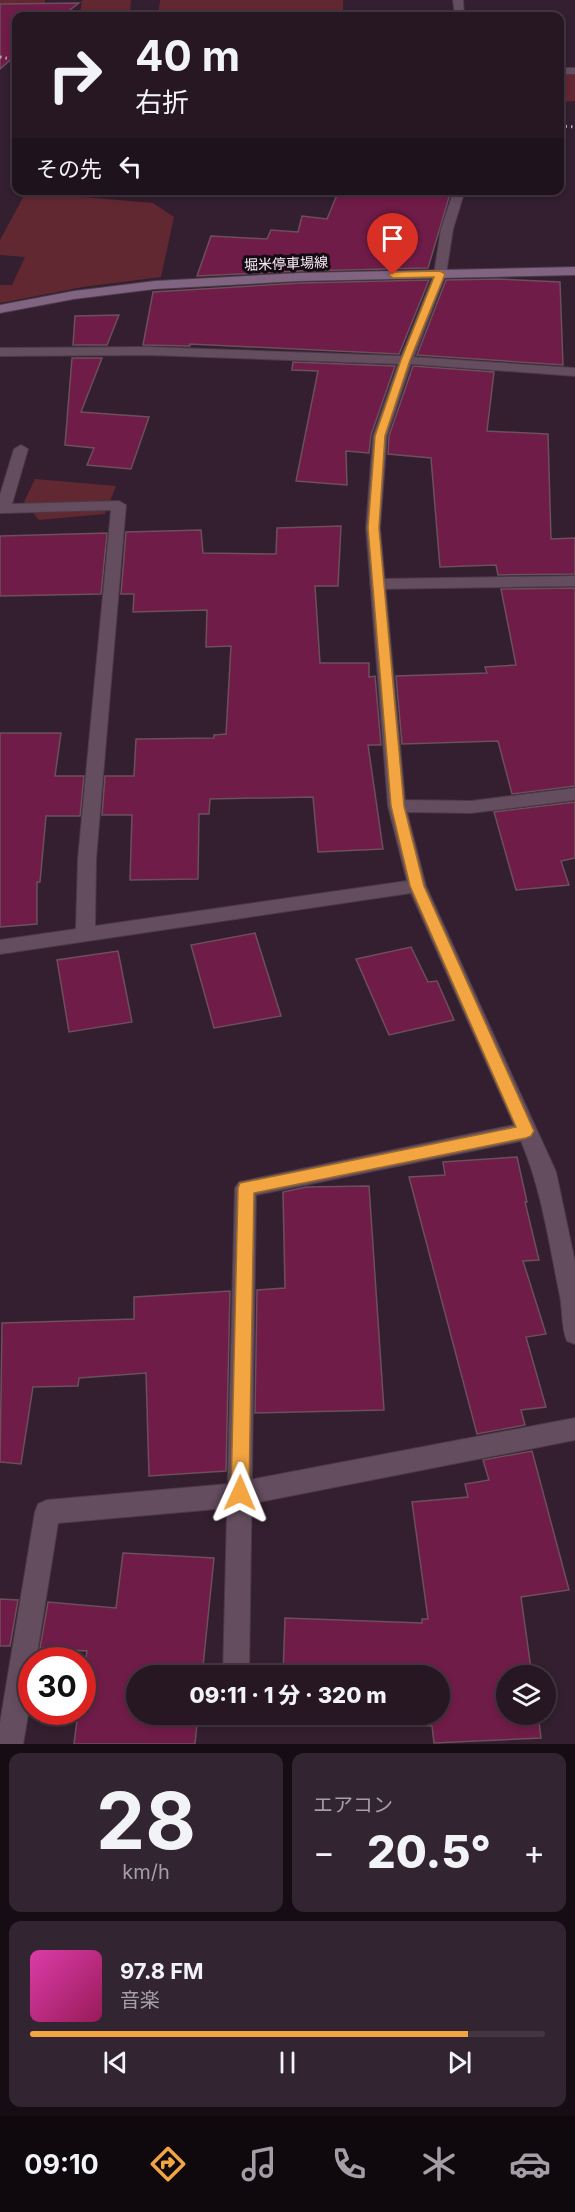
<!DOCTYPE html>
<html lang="ja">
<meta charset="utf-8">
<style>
body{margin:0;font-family:Inter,"Noto Sans JP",sans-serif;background:#322430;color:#f1f3f6;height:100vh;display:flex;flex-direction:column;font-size:22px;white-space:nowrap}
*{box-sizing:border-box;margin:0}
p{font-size:20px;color:#a49fa6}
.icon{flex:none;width:33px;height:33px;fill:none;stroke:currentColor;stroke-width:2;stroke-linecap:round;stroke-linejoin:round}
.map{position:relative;height:1744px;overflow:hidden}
.sheet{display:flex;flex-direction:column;gap:9px;padding:9px;background:#150d13;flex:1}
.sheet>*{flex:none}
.guide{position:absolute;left:12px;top:12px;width:552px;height:183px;border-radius:12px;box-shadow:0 3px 9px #0003,0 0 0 2px #423641;background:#261723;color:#f1f3f6;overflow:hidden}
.tools{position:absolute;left:496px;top:1665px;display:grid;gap:12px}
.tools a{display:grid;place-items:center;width:60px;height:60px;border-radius:50%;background:#261723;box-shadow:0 3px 9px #0003,0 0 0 2px #423641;font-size:30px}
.speed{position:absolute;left:18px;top:1647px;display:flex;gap:12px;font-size:30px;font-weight:700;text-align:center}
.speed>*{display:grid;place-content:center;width:78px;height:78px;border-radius:50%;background:#261723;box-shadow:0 3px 9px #0003,0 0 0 2px #423641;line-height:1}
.speed .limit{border:9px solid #d22;background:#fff;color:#111}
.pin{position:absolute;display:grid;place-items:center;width:51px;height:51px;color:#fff;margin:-62px -26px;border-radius:50% 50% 50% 0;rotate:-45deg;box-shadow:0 0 6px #0007}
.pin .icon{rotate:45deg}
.me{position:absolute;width:66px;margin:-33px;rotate:1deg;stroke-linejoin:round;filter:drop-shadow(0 0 4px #0008)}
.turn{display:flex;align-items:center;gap:21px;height:126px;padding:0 24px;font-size:27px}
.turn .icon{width:78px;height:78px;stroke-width:2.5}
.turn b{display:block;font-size:42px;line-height:51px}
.then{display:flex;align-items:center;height:57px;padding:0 24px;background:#0003;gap:12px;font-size:22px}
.big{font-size:45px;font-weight:800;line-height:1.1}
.sheet .card{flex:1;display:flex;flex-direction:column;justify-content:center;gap:9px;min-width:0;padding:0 21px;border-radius:12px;background:#322430}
.sheet .dial{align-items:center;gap:0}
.dial b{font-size:78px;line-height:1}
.song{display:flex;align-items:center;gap:18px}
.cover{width:72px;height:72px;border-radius:9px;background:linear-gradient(135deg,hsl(320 70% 55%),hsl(330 70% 35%))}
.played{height:6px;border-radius:3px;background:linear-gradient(90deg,#f2a541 85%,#423641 85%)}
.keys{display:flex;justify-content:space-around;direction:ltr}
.heat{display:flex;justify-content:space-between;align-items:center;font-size:33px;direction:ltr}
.sheet .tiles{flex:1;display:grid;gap:9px;grid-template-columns:1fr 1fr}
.card:last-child{grid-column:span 2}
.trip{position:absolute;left:126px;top:1665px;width:324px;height:60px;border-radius:30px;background:#261723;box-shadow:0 3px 9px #0003,0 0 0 2px #423641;font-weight:800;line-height:60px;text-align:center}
.tab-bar{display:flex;height:96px;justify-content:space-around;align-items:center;background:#0f090e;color:#a49fa6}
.tab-bar .icon{width:42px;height:42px}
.tab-bar .on{color:#f2a541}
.tab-bar b{font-size:27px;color:#f1f3f6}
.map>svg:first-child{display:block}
.green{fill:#622832}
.building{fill:#701c48;stroke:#6c4f5b;stroke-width:1.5}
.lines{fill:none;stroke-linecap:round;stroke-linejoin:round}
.lane-casing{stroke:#4b3a48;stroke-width:2}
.street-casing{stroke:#4b3a48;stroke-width:2}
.secondary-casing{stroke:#4b3a48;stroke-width:2}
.lane{fill:#644d5f;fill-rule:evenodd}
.street{fill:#644d5f;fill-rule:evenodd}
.secondary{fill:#806482;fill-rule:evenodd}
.rail{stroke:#bcacb8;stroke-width:3;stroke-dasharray:1.5 4;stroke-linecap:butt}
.route{fill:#f2a541;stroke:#9d6b2a;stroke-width:1.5}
.labels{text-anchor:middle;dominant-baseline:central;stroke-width:6;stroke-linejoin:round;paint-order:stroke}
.far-street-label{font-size:14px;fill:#f8eaf5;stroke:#150c13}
</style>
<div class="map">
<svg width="575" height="1744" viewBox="0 0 575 1744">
<rect width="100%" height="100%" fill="#331f2f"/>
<!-- green -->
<path class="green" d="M0,0h45l-2,15h37l2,-15h49l-1,12 -40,1v3h-61l2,-12h-31z
M160,0h183v16h-185z
M560,74h15v27l-15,1z
M26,192l127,11 21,14 -13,60 -78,10 -83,16v-18h12l13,-28 -25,-2v-15z
M35,479l81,7 -11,28 -66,6 -15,-18z"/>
<!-- building -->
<path class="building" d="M79,3l-17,13h-46v39l-16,14v-65z
M339,190h73l38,4 -22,74 -128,3 -103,5 14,-40 56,3 4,-9 27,2 4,-16 25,3z
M497,279l63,3 3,83 -146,-10 29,-75z
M429,280l-30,74 -209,-10v2l-47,-1 10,-53 147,-9z
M119,315l-12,30h-34l2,-29z
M72,358h30l-21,54 68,5 -18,52 -44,-4 7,-17 -29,-3z
M293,362l102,4 -24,69 -2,18 -23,-2 1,34 -51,-4 22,-110 -26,-1z
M413,366l81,6 -7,59 61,3 3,105 24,-1v36l-77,1 -2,-10 -56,2 -9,-109 -43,-4 1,-18z
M341,526l-3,60h-23l5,77h49v14l6,-1 6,69h-13l15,104 -65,3 -5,-55 -103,2 -1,15h-10l-1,65 -68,1 2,-65h-30l3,-39h29l2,-37 78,-1v-3l12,-1 5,-88 -25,1 1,-37 -74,2 1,-18h-13l5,-62 75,-2 2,23 73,1 1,-26z
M107,533l-6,61 -101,2v-60z
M575,588v198l-63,8 -14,-53 -96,3 -6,-68 91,-3 -2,-6 31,-2 -15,-76z
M0,733h61l-6,43h29l-4,40h-34l-6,66h-3v42l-37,3z
M575,802v56l-14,3 8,24 -53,5 -22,-78z
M255,933l26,83 -67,12 -23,-83z
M411,947l17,35 9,-1 17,39 -65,15 -33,-76z
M118,951l14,71 -63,10 -12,-72z
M517,1157l10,45h-2l14,58 -16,1 23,73 -20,3 20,70 -25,3 4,15 -48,9 -68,-257 36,-2 -2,-13z
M369,1186l15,224 -129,3 2,-123 28,-2 -2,-96 23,-5z
M230,1291l-4,180 -77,5 -3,-103 -67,5 -1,8 -45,1 -12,77 -21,-2 2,-139 132,-4v-22z
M532,1451l37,139 -48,7 11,79h-25v38h31l3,24 -107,5 -2,-17 -151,-6v-6h159v-38h-157l2,-58 137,5v-4h6l-16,-117 56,-5 -3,-13 24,-4 -6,-20z
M123,1553l91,5 -12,118h-66v38h62l-3,30h-121l4,-32h4v-30l5,-31 -47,-3 8,-46 68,6z
M0,1599l18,1 -8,46h-10z"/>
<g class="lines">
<defs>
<path id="lane" d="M575,576v10l-197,3 -8,-5 8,-5z
M575,1418v22l-347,68 -170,15 -22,137h-4v31l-9,53h-23v-21l35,-211 3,-8 9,-4 181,-16z"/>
<path id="street" d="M453,0h10l1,16h-9z
M560,68h15v6h-15z
M454,190h11l-12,39 -7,45 -32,83 161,11v8l-164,-12 -24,72 -7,92 25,272 66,1 104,-13v12l-104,13 -64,-1 19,74 130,286 19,90v82l-8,-3c-6,-14 -4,-30 -7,-45 -11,-52 -18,-106 -39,-155l-265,54 -7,481h-26l12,-488 4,-6 275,-57 -103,-232 -411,61v-14l76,-11 2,-70 33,-349 -108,3h-3v-18l14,-46 7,-4 7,4 -16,55 107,-3 7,4 -30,354 -1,67 312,-45 -19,-75 -22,-278 7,-92 25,-72 -249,-9 -149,1v-8l149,-1 252,9 33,-82 7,-45z"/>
<path id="secondary" d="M575,267v8l-275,6 -145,8 -81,10 -74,14v-8l74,-14 81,-10 145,-8z"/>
</defs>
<!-- lane casing -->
<use href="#lane" class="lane-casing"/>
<!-- street casing -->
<use href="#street" class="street-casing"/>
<!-- secondary casing -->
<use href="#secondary" class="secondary-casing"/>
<!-- lane -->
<use href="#lane" class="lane"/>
<!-- street -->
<use href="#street" class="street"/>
<!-- secondary -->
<use href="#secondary" class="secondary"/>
<!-- rail -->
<path class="rail" d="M0,57l16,3
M560,126l15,1"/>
</g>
<!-- route -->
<path class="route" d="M440,271l5,3 -35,86 -25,76 -6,92 25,278 20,80 110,245 -3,5 -5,2 -272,55 -5,300 -2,7 -7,2 -6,-2 -3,-7 7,-305 2,-5 276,-56 -106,-241 -19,-80 -23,-278 7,-92 26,-76 33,-83 -41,1 -4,-3 4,-3z"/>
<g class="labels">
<!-- far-street labels -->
<g class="far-street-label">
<text transform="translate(286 263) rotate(-2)">堀米停車場線</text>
</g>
</g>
</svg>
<div class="tools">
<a><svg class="icon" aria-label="layers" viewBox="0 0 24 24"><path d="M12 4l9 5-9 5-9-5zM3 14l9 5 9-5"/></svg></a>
</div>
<div class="speed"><div class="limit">30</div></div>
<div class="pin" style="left:393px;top:275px;background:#d93025"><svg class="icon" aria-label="arrive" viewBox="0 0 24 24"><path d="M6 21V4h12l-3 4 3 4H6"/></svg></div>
<svg class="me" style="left:240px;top:1493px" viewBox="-20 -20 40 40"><path d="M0-17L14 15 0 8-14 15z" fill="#f2a541" stroke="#fff" stroke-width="4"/></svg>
<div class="trip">09:11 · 1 分 · 320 m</div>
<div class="guide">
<div class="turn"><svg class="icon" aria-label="right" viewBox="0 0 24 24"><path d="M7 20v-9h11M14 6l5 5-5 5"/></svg><div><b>40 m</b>右折</div></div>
<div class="then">その先<svg class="icon" aria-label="left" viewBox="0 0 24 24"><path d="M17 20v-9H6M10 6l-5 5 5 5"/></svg></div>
</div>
</div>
<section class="sheet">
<div class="tiles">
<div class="card dial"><b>28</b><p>km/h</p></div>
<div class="card"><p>エアコン</p>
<div class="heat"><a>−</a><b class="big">20.5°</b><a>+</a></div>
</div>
<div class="card">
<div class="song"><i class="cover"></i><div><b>97.8 FM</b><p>音楽</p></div></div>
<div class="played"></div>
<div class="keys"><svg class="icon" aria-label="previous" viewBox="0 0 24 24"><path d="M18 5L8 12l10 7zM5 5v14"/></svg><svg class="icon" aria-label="pause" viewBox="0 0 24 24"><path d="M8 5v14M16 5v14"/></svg><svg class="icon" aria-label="next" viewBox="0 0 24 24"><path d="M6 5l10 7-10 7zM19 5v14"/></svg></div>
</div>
</div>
</section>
<nav class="tab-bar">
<b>09:10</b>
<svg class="icon on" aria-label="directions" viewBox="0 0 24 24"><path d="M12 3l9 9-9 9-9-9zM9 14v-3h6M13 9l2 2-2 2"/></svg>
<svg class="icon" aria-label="music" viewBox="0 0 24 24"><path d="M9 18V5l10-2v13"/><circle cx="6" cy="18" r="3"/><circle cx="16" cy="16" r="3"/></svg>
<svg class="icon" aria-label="phone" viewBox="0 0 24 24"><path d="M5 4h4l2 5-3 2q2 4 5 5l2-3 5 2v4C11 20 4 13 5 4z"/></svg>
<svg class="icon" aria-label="climate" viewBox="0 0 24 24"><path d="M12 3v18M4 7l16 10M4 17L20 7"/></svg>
<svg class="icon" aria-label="car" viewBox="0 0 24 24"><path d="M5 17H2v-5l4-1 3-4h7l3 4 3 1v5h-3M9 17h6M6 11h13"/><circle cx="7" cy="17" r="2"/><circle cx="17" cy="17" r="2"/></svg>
</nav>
